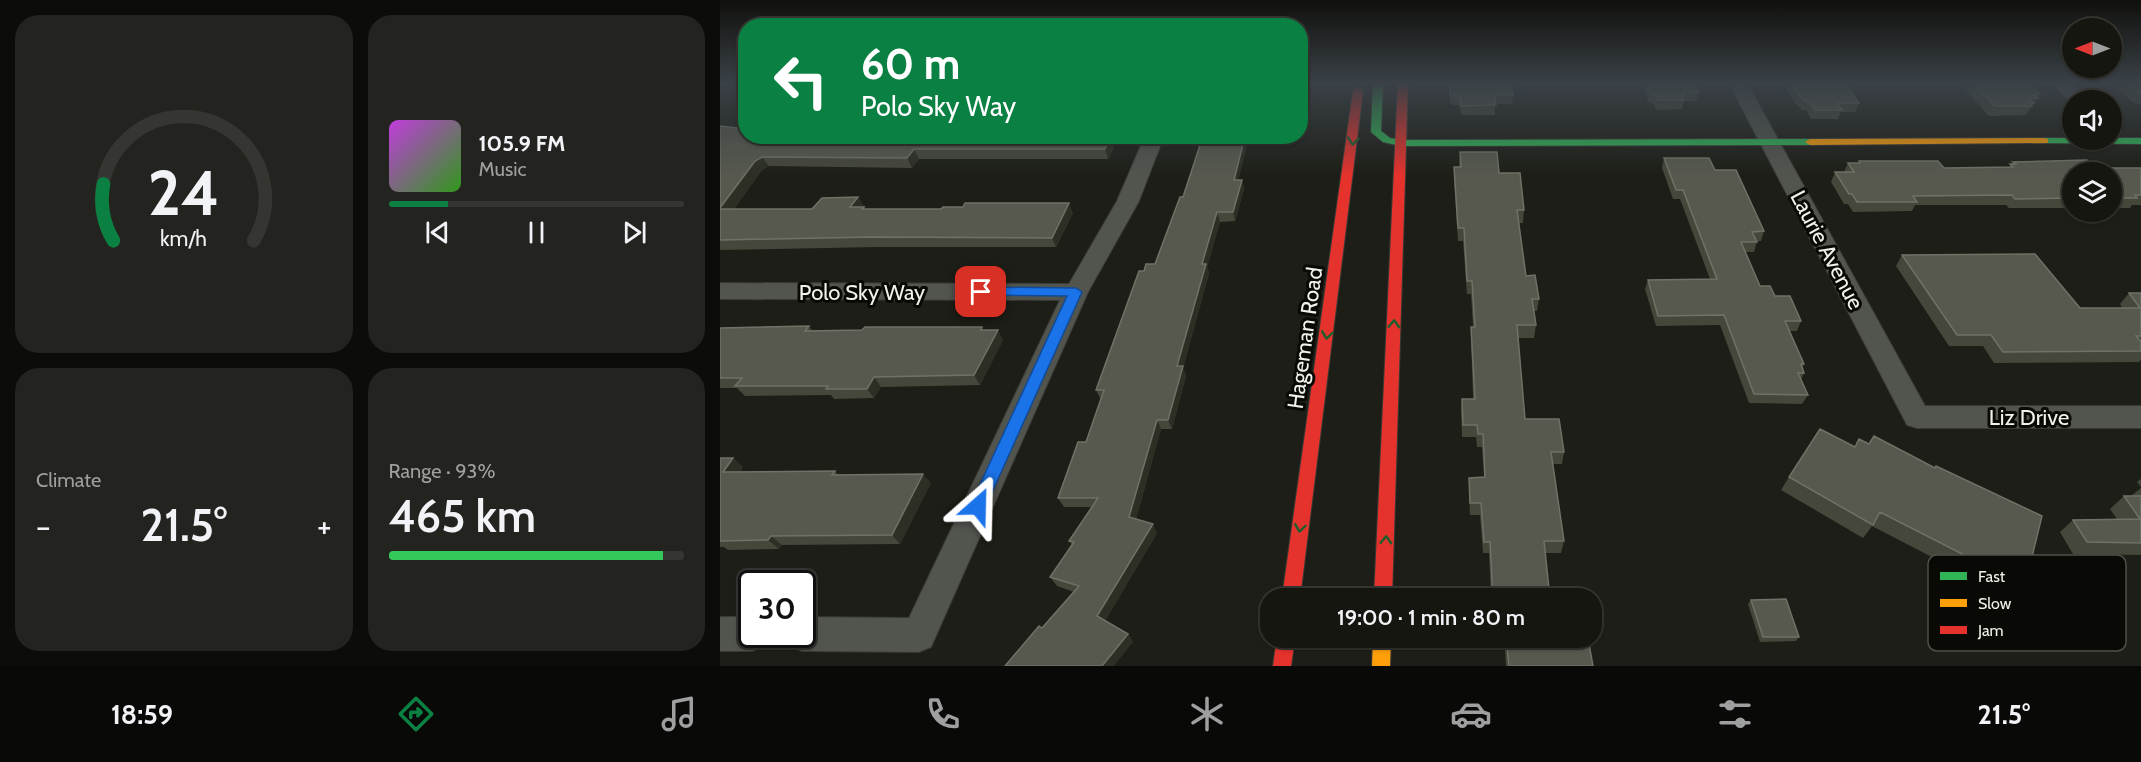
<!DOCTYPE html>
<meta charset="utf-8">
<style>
body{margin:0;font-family:Cabin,sans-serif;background:#23231f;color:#f1f3f6;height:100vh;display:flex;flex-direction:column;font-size:22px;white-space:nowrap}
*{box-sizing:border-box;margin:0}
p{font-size:20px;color:#9e9f9f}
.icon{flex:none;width:33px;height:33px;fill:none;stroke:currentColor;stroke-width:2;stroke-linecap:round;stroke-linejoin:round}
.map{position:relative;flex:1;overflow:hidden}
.sheet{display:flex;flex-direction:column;gap:15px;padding:15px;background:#0c0c09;width:720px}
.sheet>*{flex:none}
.guide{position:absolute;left:18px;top:18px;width:570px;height:126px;border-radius:24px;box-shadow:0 2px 4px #0004,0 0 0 2px #353531;background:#0b8043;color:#fff;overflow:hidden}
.needle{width:39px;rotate:270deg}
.fabs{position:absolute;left:1342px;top:18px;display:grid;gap:12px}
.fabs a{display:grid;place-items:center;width:60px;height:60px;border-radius:50%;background:#161611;box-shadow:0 2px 4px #0004,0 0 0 2px #353531;font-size:30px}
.speed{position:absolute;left:18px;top:570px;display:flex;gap:12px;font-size:30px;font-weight:700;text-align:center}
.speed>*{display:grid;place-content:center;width:78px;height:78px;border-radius:50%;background:#161611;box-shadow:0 2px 4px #0004,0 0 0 2px #353531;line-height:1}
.speed .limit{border:3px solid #111;border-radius:9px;background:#fff;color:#111}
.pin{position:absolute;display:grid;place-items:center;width:51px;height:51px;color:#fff;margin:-26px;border-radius:12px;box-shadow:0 3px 9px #0006}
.me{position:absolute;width:66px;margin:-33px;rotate:25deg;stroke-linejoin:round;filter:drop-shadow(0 0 4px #0008)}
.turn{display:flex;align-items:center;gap:21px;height:126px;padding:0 24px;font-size:27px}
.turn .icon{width:78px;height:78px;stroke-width:2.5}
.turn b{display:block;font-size:42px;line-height:51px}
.big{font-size:45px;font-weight:600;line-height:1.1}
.sheet .widget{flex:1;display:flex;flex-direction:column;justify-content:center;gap:9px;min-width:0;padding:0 21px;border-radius:24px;background:#23231f}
.sheet .dial{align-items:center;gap:0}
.dial svg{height:156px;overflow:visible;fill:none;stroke:#353531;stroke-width:7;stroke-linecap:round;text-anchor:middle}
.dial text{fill:#f1f3f6;stroke:none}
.song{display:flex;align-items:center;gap:18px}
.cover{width:72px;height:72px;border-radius:9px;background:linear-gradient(135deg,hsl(290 70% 55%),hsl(110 70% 35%))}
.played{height:6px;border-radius:3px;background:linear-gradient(90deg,#0b8043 20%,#353531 20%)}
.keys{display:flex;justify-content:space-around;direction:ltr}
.heat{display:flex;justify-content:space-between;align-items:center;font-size:33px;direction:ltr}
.charge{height:9px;border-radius:4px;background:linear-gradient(90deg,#34c759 93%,#353531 0)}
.sheet .tiles{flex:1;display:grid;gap:15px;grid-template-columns:repeat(2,1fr)}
.trip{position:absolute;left:540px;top:588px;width:342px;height:60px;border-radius:24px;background:#161611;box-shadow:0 2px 4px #0004,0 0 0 2px #353531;font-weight:600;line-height:60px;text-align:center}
.tab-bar{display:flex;height:96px;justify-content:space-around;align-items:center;background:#090907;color:#9e9f9f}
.tab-bar .icon{width:42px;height:42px}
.tab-bar .selected{color:#0b8043}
.tab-bar b{font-size:27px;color:#f1f3f6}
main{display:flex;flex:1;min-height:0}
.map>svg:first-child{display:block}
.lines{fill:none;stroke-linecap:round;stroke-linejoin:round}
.street-casing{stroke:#393a35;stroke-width:2}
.fast-casing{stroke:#393a35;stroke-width:2}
.slow-casing{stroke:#393a35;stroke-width:2}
.jam-casing{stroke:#393a35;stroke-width:2}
.street{fill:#52544e;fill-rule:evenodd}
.fast{fill:#30b455;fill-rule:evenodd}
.slow{fill:#ff9f0a;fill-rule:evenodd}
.jam{fill:#e5322d;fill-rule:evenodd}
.wall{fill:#45473b}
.shaded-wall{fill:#2d2f25}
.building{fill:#57594e;stroke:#6f7266;stroke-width:1.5}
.oneway{stroke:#1c5f2d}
.route{fill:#1a73e8;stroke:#114b97;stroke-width:1.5}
.labels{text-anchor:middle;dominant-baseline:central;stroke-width:6;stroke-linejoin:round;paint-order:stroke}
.street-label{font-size:22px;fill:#f0f3ea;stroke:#090a05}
.key{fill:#090a05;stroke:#4e504a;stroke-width:1.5}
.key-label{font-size:16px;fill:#f0f3ea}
</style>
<main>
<section class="sheet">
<div class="tiles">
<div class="widget dial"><svg viewBox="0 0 100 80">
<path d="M14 69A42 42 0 1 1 86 69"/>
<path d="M14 69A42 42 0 0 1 9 40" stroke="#0b8043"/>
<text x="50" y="56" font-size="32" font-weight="700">24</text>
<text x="50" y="72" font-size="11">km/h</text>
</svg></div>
<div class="widget">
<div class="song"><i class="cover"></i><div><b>105.9 FM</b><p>Music</p></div></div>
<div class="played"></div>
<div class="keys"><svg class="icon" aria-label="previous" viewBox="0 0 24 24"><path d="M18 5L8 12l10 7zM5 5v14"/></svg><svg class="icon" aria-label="pause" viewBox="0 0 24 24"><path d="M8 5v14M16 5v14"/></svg><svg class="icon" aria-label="next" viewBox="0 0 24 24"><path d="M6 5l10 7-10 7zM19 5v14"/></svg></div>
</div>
<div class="widget"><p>Climate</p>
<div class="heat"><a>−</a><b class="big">21.5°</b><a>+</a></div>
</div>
<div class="widget"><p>Range · 93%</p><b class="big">465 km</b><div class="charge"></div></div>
</div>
</section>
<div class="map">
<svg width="1421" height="666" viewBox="0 0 1421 666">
<rect width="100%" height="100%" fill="#1d1e17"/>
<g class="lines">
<defs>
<path id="street" d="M1009,83h18l178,323h216v22h-224l-10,-3z
M1331,83h20l17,17h-15v4z
M425,136h19l-25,65 -51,91 -157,355 -12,5 -117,-1 -12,-5 -5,-12h17v-17l107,1 151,-318 -340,-1v-16l349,1 48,-83z
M0,617h32v17h17l-5,12 -12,5h-32z"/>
<path id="fast" d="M653,83h10l-2,48 9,7 11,2 409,-1 5,3 -5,3 -409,1 -18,-4 -12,-10z
M1324,138h97v6l-101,-1v-4z"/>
<path id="slow" d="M1324,138l4,1v4l-238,2 -5,-3 5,-3z
M653,638h18l-1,28h-18z"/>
<path id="jam" d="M678,83h10l-16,515h-18z
M638,88l5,3 -63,507h-18l71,-507z
M557,638h18l-4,28h-18z"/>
</defs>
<!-- street casing -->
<use href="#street" class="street-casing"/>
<!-- fast casing -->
<use href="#fast" class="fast-casing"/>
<!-- slow casing -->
<use href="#slow" class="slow-casing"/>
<!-- jam casing -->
<use href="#jam" class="jam-casing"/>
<!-- street -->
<use href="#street" class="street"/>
<!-- fast -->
<use href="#fast" class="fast"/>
<!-- slow -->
<use href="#slow" class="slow"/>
<!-- jam -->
<use href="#jam" class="jam"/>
</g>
<!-- wall -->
<path class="wall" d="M729,83h62l2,12 -1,9h-17v11h-34l-1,-9 -10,-2z
M922,83h53l4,9 -3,9h-12l-2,8 -26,1 -2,-6 -5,-1z
M1063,83h62l14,20 -4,9h-14l-3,7h-27l-5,-9h-4l-7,-7z
M1239,83h69l12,11 -14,21 -37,1z
M1390,83h31v22l-7,-2z
M0,126l26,10h373l-11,23h-189l-7,9 -143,-2 -7,4 -28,39h78l46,-12 7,12 208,4 -17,34h-179l-157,3z
M483,136h52l-2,9h-6l-9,35h4l2,9 -9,32 -15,1 -13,45 2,6 -26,95 3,8 -14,53h-11l-25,90 21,14 -52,88 23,13 5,8 -91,-14 32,-36 -17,-6 -7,-9 22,-32 -3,-4 23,-34h-28l-6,-9 28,-56 15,-42 -5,-10 48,-119 11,-7 28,-67z
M740,152l39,21 25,37 -1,13h-4l7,53 13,23 -2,12h-3l2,14 -2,13h-16l7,81 39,33 -2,12h-9l11,77 -3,12h-16l5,45h-59l-2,-45h-6l-3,-38h-10l-1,-25v-12l15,-1 -2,-30h-5l-1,-10h-14l-1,-26 1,-12h11l-2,-60v-12h2l-2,-33h-4l-4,-53h-5l-4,-61v-13h5z
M944,158l51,12 49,61 -3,10h-4l-3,11h-9l15,34 15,10 26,25 -4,10h-8l15,33 -2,4 2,5 -3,7 7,15 -6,9 -53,-1 -29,-78 -64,1 -11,-37 3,-9 62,-1 -30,-80h-7l-11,-31z
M1139,161l85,7 65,-1 4,-5 85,6h43v37h-9l-2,3h-18v-36h-39v36h-64l-3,-3h-91l-3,6 -59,1 -5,-8h-4l-13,-22 4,-10h9l4,-9h11z
M1182,255l178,53h42l-2,-4 9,-11h12v67l-2,2 -145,1 -11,-17h-34l-53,-80z
M89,326l3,5 172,-1 19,10 -23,45 -99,2 -7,11 -40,1 -3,-4 -86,1 -8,-8h-17v-60z
M1149,444l65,24 2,-2 162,161 -17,11 -50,-1 -20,-39 -139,-72 -9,12 -82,-48 8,-13 65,-30z
M0,458h13l10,9 -3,5 95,-1 3,4 93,8 -31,61 -118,1 -3,4 -51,1 -4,-3h-4z
M1421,479v8l-4,-5z
M1421,488v67l-68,-1 -13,-22 13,-12 44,-1 -7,-10 14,-13h7z
M1031,600l48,37 -3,4 -36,1 -12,-38z
M766,638h102l5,28h-87l-1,-17h-18z"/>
<!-- shaded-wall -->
<path class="shaded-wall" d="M391,136h8l-11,23 -3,-10z
M526,136l1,9 -11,44 -2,-9z
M531,136h4l-2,9z
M194,149l5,10 -7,9 -5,-10z
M42,157l7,9 -7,4 -35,49 -7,-8v-3l35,-47z
M522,180l2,9 -9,32 -2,-9z
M138,197l12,19 -20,-9z
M349,203l4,10 -17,34 -4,-9z
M497,212l3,10 -13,45 2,6 -26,95 3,8 -14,53 -4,-9 9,-54 25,-102z
M278,330l5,10 -23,45 -6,-10z
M154,377l7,10 -7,11 -7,-9z
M437,420l4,9 -27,97 -5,-9z
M13,458l10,9 -9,14 -11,-9z
M203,474l8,9 -31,61 -8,-9z
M433,524l4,9 -54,92 -6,-9z
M51,536l11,9 -3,4 -11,-9z
M408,634l5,8 -19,24h-12z"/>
<!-- building -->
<path class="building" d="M729,83h62l2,12h-19l2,10 -35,1 -1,-9 -10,-2z
M927,83h48l4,9h-15l1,2h-3l2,6h-26l-2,-5 -5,-1z
M1072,83h53l14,20h-22l5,7h-27l-6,-9h-4l-7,-7z
M1252,83h56l12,11h-6l4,4h-10l6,5h-5l3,3h-37z
M1407,83h14v11z
M0,126l26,3v7h365l-6,13h-191l-7,9 -145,-1 -7,4 -35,47z
M483,136h42l-11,44h8l-9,32h-16l-15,52h4l-29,102h6l-15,54h-11l-28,97 24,7 -56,92 31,18 -26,32h-97l34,-40 3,2 37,-42 -29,-9 24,-35 -5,-1 29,-43h-40l20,-56h8l18,-52h-8l43,-119h5l2,-7h9l25,-67h3z
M740,152h37l2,21h21l4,37h-7l9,66 9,-1 4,24h-7l4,26h-19l8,94h34l5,33h-13l13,89h-20l6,57h-57l-3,-56h-6l-3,-39h-11l-1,-25 16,-1 -2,-43h-5l-1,-9h-14l-1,-26h13l-4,-72h4l-3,-46h-5l-3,-53h-6l-4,-61h7z
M944,158h45l6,12h21l28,61 -12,1 5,10h-16l19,44h10l5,10h15l11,25h-16l19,43h-3l3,9h-6l10,22 -54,-1 -30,-79 -66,1 -10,-36 69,-1 -34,-89h-7z
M1367,160l11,8h43v27h-6l2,3h-25v-26h-39v26l-58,1 -3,-4 -99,1 4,6h-60l-5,-8h-3l-14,-22h19l-6,-9h12l-1,-2h79l6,7 69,-1 -3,-3h6l-3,-2z
M138,197l-8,10h14l-2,2h79l2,-2h20l2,-4h104l-17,35 -182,-1 -150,3v-31h92l10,-11z
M1315,254l45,54h60l-11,-15h12v43h-5l5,6v9l-138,1 -12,-17h-34l-55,-80z
M89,326l-4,5 57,-1 3,-3h117l-1,3h17l-24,45 -100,2 -7,12h-41l2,-3h-93l7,-8h-22v-50z
M1100,429l35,18 4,-8 10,5 5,-8 61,32 1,-2 106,50 -11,45 30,1 37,65 -52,-1 -21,-40 -145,-74 -7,13 -84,-48z
M0,458h13l-10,14 112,-1 -3,4 91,-1 -31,61 -121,1 -3,4 -48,1z
M1404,496h17v47l-54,-1 -14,-22 67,-1z
M1066,599l13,38h-36l-12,-37z
M768,638h100l5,28h-84l-3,-28z"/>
<!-- one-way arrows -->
<defs><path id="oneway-chevron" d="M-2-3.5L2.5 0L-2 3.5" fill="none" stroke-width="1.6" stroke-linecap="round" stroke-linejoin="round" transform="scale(1.5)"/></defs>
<g class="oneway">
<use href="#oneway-chevron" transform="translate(633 141) rotate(96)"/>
<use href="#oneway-chevron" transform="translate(674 324) rotate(-88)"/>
<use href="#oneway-chevron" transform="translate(607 335) rotate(98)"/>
<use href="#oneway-chevron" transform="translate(580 528) rotate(98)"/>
<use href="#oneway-chevron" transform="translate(666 540) rotate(-88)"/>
</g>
<!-- sky -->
<linearGradient id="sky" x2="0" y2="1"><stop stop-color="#10100d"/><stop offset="0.47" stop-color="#3a4147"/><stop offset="1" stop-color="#3a4147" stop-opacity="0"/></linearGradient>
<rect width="1421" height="176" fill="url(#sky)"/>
<!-- route -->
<path class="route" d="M261,287l95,1 6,4 -96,214 -2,5 -6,2 -6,-2 -2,-5 97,-210 -90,-1 -2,-3 2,-3z"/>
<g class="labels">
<!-- street labels -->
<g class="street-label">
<text transform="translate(1107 250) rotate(62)">Laurie Avenue</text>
<text x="142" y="292">Polo Sky Way</text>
<text transform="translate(585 338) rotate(-82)">Hageman Road</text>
<text x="1309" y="417">Liz Drive</text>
</g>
</g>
<!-- legend -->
<rect x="1208" y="555" width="198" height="96" rx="9" class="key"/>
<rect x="1220" y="572" width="27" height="8" fill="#30b455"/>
<rect x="1220" y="599" width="27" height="8" fill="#ff9f0a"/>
<rect x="1220" y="626" width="27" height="8" fill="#e5322d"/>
<g class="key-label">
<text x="1258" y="582">Fast</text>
<text x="1258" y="609">Slow</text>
<text x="1258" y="636">Jam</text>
</g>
</svg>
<div class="fabs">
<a><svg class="needle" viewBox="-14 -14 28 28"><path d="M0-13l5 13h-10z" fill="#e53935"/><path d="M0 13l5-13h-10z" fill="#9e9f9f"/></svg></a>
<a><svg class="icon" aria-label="sound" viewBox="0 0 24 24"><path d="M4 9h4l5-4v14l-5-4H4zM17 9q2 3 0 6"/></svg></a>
<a><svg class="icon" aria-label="layers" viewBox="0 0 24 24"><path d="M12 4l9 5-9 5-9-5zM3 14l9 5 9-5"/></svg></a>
</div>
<div class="speed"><div class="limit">30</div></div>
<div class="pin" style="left:261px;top:292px;background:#d93025"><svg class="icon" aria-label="arrive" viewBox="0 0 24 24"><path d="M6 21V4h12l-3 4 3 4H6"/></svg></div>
<svg class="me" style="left:258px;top:506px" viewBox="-20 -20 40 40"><path d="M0-17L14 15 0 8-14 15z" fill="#1a73e8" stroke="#fff" stroke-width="4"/></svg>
<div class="trip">19:00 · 1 min · 80 m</div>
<div class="guide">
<div class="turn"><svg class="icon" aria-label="left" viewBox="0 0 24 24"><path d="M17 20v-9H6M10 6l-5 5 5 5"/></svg><div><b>60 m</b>Polo Sky Way</div></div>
</div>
</div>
</main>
<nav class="tab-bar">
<b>18:59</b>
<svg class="icon selected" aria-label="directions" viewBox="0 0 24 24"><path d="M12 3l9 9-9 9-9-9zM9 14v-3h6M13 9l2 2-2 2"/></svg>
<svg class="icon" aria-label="music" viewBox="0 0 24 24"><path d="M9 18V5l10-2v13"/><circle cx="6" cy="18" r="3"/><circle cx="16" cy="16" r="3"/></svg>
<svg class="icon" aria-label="phone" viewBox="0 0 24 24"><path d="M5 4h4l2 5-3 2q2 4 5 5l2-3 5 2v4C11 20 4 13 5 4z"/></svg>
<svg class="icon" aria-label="climate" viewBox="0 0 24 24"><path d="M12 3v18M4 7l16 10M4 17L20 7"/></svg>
<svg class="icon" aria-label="car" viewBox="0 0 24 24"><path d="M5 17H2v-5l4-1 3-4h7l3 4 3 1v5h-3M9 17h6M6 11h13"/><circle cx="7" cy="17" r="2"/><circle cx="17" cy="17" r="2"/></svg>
<svg class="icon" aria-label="filters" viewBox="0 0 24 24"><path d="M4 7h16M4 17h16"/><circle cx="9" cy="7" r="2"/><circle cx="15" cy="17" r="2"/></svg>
<b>21.5°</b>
</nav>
